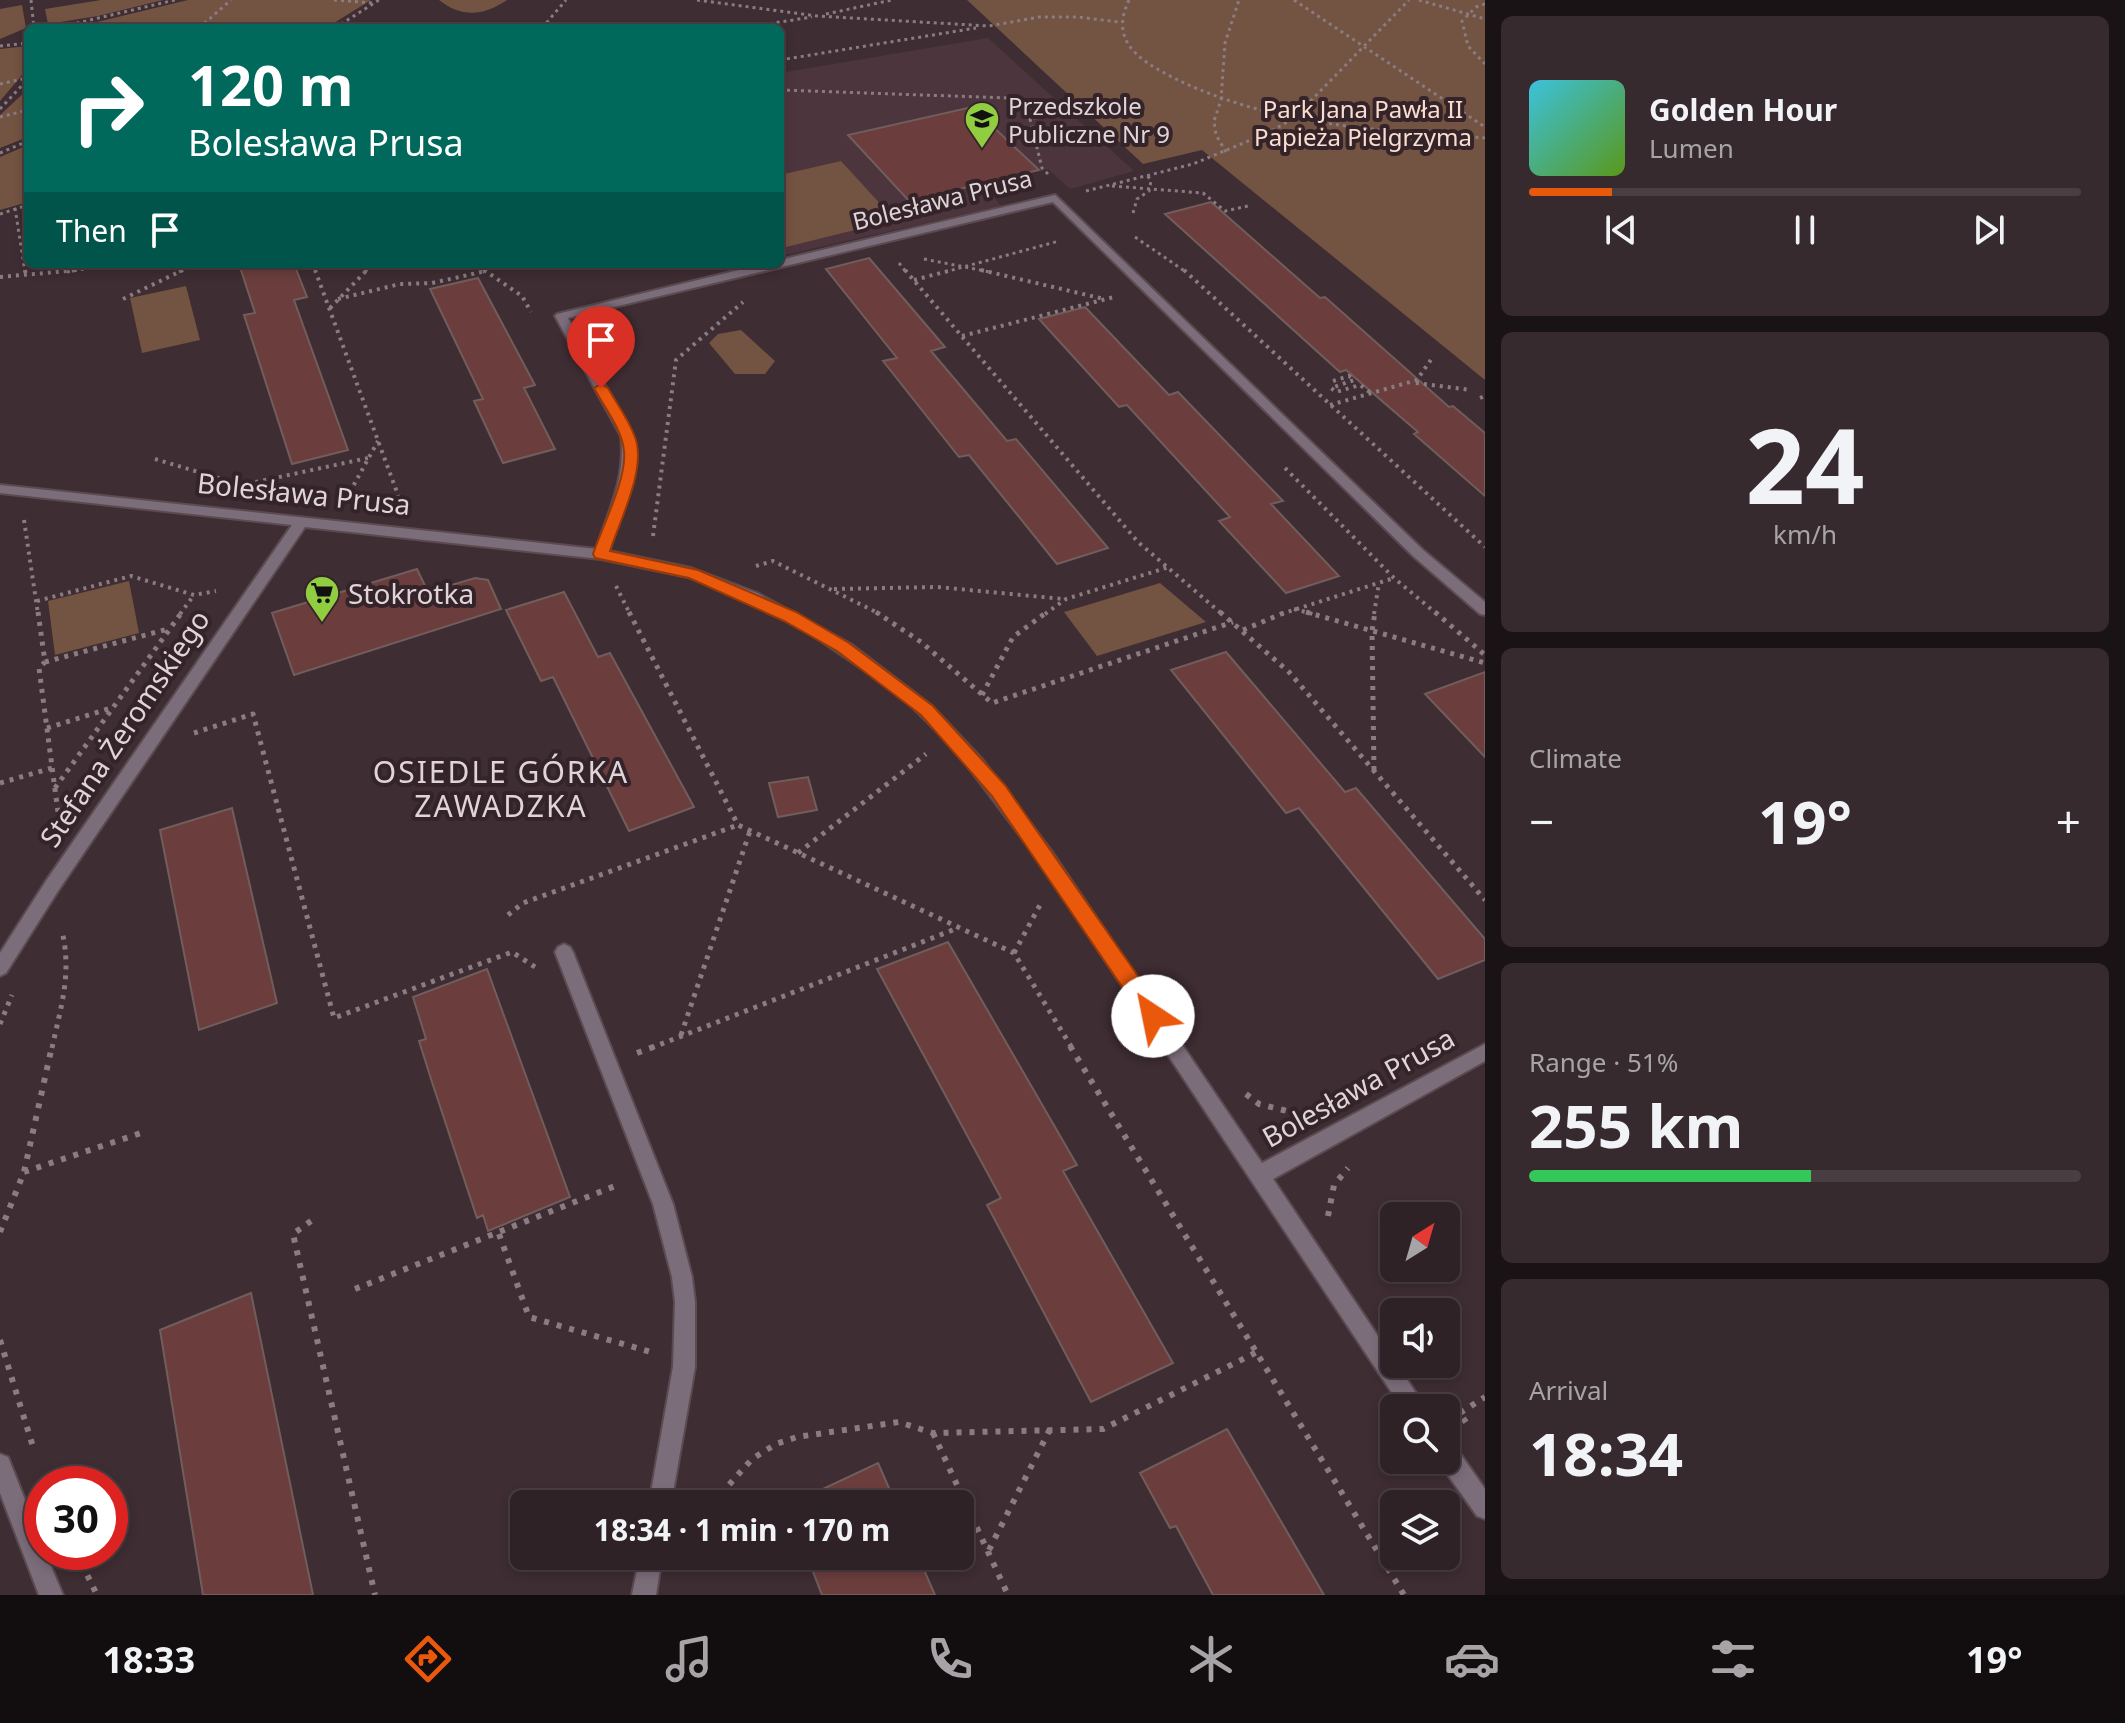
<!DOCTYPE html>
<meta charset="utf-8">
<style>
body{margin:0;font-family:"Noto Sans",sans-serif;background:#362a2e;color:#f1f3f6;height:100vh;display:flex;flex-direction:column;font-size:30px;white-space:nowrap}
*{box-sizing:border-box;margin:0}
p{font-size:26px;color:#a7a4a7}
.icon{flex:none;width:44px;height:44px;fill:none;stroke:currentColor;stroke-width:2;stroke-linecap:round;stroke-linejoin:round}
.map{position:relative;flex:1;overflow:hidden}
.panel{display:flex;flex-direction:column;gap:16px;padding:16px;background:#191315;width:640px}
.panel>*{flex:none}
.banner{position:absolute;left:24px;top:24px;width:760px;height:244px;border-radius:12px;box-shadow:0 4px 12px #0003,0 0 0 2px #493f43;background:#00695c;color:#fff;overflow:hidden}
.needle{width:52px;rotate:37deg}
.buttons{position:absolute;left:1380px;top:1202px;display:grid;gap:16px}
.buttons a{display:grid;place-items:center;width:80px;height:80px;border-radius:12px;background:#2e2226;box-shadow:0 4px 12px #0003,0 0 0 2px #493f43;font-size:40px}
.speed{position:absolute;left:24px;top:1466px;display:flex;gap:16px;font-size:40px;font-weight:700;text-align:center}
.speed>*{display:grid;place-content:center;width:104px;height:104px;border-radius:50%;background:#2e2226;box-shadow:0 4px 12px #0003,0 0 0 2px #493f43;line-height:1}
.speed .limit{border:12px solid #d22;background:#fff;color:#111}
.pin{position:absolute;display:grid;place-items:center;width:68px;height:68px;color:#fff;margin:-82px -34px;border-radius:50% 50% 50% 0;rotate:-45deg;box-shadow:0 0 8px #0007}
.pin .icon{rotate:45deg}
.me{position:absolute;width:88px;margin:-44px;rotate:326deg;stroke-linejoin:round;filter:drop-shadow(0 0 6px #0008)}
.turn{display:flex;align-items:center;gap:28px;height:168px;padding:0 32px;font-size:36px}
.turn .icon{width:104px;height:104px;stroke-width:2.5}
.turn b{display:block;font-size:56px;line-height:68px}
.then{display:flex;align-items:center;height:76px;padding:0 32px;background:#0003;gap:16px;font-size:30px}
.big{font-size:60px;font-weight:700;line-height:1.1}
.panel .tile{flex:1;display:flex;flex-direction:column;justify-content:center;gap:12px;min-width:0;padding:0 28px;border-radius:12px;background:#362a2e}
.panel .dial{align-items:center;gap:0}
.dial b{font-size:104px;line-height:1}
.song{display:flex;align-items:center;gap:24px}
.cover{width:96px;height:96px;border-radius:12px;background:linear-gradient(135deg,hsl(190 70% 55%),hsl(90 70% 35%))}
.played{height:8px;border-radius:4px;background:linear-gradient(90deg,#ea580c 15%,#493f43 15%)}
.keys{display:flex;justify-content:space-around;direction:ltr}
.heat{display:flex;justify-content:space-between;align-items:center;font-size:44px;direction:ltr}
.charge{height:12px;border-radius:6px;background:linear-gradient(90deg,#34c759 51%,#493f43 0)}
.trip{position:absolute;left:510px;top:1490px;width:464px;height:80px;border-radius:12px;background:#2e2226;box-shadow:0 4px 12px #0003,0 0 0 2px #493f43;font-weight:700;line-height:80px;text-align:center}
.menu{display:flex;height:128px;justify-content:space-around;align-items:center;background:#120e0f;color:#a7a4a7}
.menu .icon{width:56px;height:56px}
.menu .current{color:#ea580c}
.menu b{font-size:36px;color:#f1f3f6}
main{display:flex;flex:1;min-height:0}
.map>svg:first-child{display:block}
.built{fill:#4d353e}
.green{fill:#735342}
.building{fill:#6b3e3d;stroke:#715d5c;stroke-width:2}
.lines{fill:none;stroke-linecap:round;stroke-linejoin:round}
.minor-casing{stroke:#5b4b51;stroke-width:4}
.path-far3{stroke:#8a7c81;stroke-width:3;stroke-dasharray:3 4;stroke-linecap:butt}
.path-far2{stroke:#8a7c81;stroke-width:4;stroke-dasharray:3 5;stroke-linecap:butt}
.path-far1{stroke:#8a7c81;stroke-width:5;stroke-dasharray:4 6;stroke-linecap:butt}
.path{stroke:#8a7c81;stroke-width:6;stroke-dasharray:5 8;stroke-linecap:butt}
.minor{fill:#7c6d7b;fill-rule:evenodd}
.route{fill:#ea580c;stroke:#983908;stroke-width:2}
.labels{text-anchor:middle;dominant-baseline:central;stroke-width:8;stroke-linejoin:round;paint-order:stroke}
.far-poi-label{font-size:24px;fill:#dfd4d7;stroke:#34242a;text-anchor:start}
.far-park-label{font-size:24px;fill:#faddcf;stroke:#34242a}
.far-street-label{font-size:24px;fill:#dfd4d7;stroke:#34242a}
.street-label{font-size:28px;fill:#dfd4d7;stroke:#34242a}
.poi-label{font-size:28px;fill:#dfd4d7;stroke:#34242a;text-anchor:start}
.neighbourhood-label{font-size:30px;letter-spacing:2px;fill:#dfd4d7;stroke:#34242a}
</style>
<main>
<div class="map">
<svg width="1485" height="1595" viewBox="0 0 1485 1595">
<rect width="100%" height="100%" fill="#3e2d33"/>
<!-- built -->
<path class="built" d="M988,38l146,133 -64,18 -22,-20 -65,15 18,22 -221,50v-183z"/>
<!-- green -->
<path class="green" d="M101,0h62l-65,16 -50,8 -3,-15z
M188,0h183l-45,28h-254z
M439,0h68c-24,16 -45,18 -68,0z
M967,0h518v380l-283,-230 -59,14z
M22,5l4,23 -26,11v-30z
M27,46l-4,28 -23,27v-52z
M28,89v48l-28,11v-33z
M28,145v57l-28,8v-53z
M841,161l54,59 -113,28 -2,-73z
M186,286l14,54 -58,13 -12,-55z
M741,330l34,31 -10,13h-30l-26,-31 9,-9z
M129,581l10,52 -84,22 -7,-54z
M1160,583l46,39 -109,34 -33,-44z"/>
<!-- building -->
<path class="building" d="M972,107l67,63 -130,31 -61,-66z
M1211,202l109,96 5,-1 124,110 4,-1 32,27v63l-71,-62 4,-2 -72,-62 -6,2 -175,-158z
M869,258l76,89 -14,4 76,90 9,-2 92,109 -51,16 -88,-109 -10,2 -76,-96 14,-3 -71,-89z
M239,264h55l13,33 -13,3 54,150 -56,14 -48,-149 11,-2z
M478,278l57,107 -11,3 31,61 -52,14 -29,-62 9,-2 -53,-110z
M1085,307l84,88 9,-3 105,109 -12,3 68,72 -53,17 -67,-72 11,-4 -103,-112 -8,2 -80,-88z
M417,569l11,23 47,-14 13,2 13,29 -207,66 -22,-62z
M564,592l34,65 12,-4 84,154 -65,24 -76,-154 -12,4 -35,-71z
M1226,652l119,140 11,-4 129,151v21l-47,19 -139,-171 -13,5 -115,-143z
M1485,672v85l-60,-63z
M808,777l9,33 -39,7 -9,-34z
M232,808l45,195 -78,27 -39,-200z
M948,942l129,223 -14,6 110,192 -82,39 -104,-197 14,-7 -124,-229z
M487,969l83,228 -82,34 -5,-16 -6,3 -46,-139 -12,-38 7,-2 -13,-42z
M251,1293l62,302h-110l-43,-265z
M1227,1429l97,166h-111l-37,-69 -6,2 -30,-55z
M878,1463l18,41h-105z
M807,1556h111l17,39h-113z"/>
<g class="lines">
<defs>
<path id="minor" d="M1055,195l368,355 62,52v13l-5,-1 -67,-58 -360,-354 -485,116 65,118c7,41 -11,76 -24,115l82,17 66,25 95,52 80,61 49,52 71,94 210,311 223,-119v17l-212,118 153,229h-24l-362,-546 -86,-114 -56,-55 -87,-59 -64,-34 -59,-23 -87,-18 -296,-32 -247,364 -52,82 -6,3v-23l46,-72 246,-356 -292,-32v-8l596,64c13,-38 30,-72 25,-113l-66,-120 2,-2 207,-50h16v-4z
M564,944l6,3 3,5 100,252 19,73 3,25v65l-24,137h-22l24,-137 2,-65 -3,-25 -19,-73 -98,-252 3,-5z
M1446,1442l8,3 31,44v30l-8,-3 -39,-55 8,-1z
M0,1454l8,3 34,86v9h3l18,43h-24l-39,-102z
M640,1556h22l-6,39h-24z"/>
</defs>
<!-- minor casing -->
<use href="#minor" class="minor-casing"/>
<!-- path-far3 -->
<path class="path-far3" d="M31,0l3,28
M334,0l39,3
M697,0l120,16 172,10 50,-9h39l41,5
M1129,0c-19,39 7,58 39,75 99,51 208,55 317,63
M1294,0l191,127
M1419,0l66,19
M1485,4l-9,3 -14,14 6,25 17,18
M826,14l66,-14
M56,28l119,-28
M199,28l32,-28
M335,28l44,-28
M542,28l24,-28
M742,28l70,-11
M0,46l28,-3
M780,60l196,-32
M0,84l27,-6
M780,90l229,8 25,20
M0,109l28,-30
M0,117l28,-7
M1226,152l-10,-17 -2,-14 7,-21 4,-57 14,-43
M0,153l28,-12
M1048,174l-6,-6 -12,-49 36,-8
M1112,186l91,7 22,18 23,-5
M1086,191l107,-27 77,-32 24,-14 115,-118
M15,208l10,64
M1133,213l4,-14 12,-8 2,-10 -4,-6
M0,214l28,-9
M1135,237l51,35
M924,259l66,13
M899,263l7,9
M313,264l3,8
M476,264l11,8
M67,272l45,-8
M179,272l16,-8
M365,272l7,-8
M483,272l3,-1
M945,272l114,-31"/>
<!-- path-far2 -->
<path class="path-far2" d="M25,270l1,5
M315,270l86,233
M484,270l38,26 9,16
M905,270l233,272 84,72
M981,270l123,29
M1184,270l301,277
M0,277l78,-7
M914,280l38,-10
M123,299l60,-29
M338,299l62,-15 32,-1 54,-12
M330,308l37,-38
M962,336l152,-39
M1333,381l16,-5 5,4 -23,8 5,4 24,-7 11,8
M1416,383l55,7
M1480,398l5,-2
M1330,405l87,-25 15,-22
M155,459l80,24 21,-1 112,-24
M1285,468l109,110 43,36
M346,499l32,-58
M24,520l14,94
M653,536l23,-176 67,-58
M756,566l17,-5 107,53
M616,586l14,28
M834,589l103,-2 127,12
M37,601l94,-25 63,19 22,-4
M1294,609l19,5
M180,614l14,-19
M1045,614l21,-15 103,-32
M1281,614l113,-36
M1374,614l5,-31"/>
<!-- path-far1 -->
<path class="path-far1" d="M38,612l7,50 -6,6 20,152
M629,612l109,213 276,128 58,95
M876,612l45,30 71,61 241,-81
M1220,612l69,60 196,228
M1306,612l179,51
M1435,612l50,43
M1243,630l43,-18
M45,662l123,-33
M982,695l31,-58 34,-25
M47,728l64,-20
M194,733l59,-19 81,304 178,-66 23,15
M1374,770l-2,-139 3,-19
M0,783l52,-15
M55,788l127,-176
M798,853l128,-99
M508,915l15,-12 215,-78
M1014,953l26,-48
M0,1024l12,-29
M681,1035l69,-204
M52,1048c9,-42 20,-74 10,-117
M651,1048l307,-120"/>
<!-- path -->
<path class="path" d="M1070,1046l334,549
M637,1053l19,-7
M1246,1094l13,10 40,10
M24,1172l123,-41
M1328,1216l6,-31 14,-17
M311,1221l-18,13 82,361
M0,1232l24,-60 28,-126
M499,1234l30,83 122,35
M355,1289l265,-105
M0,1340l34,110
M1448,1397l20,28
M1460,1413l25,-16
M933,1433l75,162
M712,1504l40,-45 24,-15 21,-7 102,-15 34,11 170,-4 154,-77
M989,1550l61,-121
M76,1552l21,43"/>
<!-- minor -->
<use href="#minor" class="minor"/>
</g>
<!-- route -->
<path class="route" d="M601,384l7,4c9,16 21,32 27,49 12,31 -15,83 -25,114l88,19 98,42 53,31 84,63 72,79 156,224 3,7 -3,6 -8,3 -7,-3 -154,-226 -71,-81 -84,-64 -53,-30 -95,-43 -94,-20 -2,-4c9,-27 34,-75 31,-103 -2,-22 -20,-44 -30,-63z"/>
<!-- icons -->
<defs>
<symbol id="school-pin" viewBox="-11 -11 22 30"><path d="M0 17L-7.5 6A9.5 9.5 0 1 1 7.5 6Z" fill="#91cd40" stroke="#34242a"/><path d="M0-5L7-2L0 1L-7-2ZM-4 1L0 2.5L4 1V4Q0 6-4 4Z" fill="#111"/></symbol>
<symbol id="supermarket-pin" viewBox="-11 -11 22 30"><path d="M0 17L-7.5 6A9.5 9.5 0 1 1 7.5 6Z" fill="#91cd40" stroke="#34242a"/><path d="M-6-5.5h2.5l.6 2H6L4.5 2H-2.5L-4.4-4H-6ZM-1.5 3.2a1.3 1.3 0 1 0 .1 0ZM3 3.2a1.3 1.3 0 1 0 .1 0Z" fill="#111"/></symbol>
</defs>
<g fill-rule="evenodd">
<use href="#school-pin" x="962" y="99" width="40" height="54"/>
<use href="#supermarket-pin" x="302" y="573" width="40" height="54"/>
</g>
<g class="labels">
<!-- far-poi labels -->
<g class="far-poi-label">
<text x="1008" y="105">Przedszkole<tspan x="1008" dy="28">Publiczne Nr 9</tspan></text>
</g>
<!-- far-park labels -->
<g class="far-park-label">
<text x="1363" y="108">Park Jana Pawła II<tspan x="1363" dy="28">Papieża Pielgrzyma</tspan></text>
</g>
<!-- far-street labels -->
<g class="far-street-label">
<text transform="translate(942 199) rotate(-14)">Bolesława Prusa</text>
</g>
<!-- street labels -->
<g class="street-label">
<text transform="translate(304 493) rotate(6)">Bolesława Prusa</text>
<text transform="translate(124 728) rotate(-56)">Stefana Żeromskiego</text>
<text transform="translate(1358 1087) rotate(-29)">Bolesława Prusa</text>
</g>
<!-- poi labels -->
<g class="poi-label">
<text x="348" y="593">Stokrotka</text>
</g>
<!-- neighbourhood labels -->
<g class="neighbourhood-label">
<text x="501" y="771">OSIEDLE GÓRKA<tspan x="501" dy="34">ZAWADZKA</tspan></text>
</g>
</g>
</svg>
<div class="buttons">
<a><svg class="needle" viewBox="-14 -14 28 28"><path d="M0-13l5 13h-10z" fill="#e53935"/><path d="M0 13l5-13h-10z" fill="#a7a4a7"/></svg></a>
<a><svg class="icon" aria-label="sound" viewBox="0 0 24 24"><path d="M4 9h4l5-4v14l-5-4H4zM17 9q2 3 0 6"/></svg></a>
<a><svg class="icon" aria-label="search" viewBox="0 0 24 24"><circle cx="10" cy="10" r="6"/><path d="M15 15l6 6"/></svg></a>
<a><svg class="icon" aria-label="layers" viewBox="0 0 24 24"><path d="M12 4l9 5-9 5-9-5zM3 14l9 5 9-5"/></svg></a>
</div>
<div class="speed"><div class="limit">30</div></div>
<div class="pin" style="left:601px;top:388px;background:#d93025"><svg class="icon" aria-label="arrive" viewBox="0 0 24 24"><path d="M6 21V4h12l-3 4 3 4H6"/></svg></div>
<svg class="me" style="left:1153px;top:1016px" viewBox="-20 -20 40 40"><circle r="19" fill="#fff"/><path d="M0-13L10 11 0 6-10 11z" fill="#ea580c"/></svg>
<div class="trip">18:34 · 1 min · 170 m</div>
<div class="banner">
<div class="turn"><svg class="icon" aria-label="right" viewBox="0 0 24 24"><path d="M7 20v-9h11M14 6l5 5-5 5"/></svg><div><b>120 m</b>Bolesława Prusa</div></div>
<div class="then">Then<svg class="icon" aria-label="arrive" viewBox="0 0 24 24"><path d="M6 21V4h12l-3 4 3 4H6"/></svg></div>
</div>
</div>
<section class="panel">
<div class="tile">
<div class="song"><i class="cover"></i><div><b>Golden Hour</b><p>Lumen</p></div></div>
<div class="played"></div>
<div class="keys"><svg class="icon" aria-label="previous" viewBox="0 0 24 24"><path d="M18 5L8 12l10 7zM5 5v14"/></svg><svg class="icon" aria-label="pause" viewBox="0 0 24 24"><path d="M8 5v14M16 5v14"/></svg><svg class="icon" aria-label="next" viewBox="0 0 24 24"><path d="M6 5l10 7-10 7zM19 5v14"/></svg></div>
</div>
<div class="tile dial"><b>24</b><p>km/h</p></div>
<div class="tile"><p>Climate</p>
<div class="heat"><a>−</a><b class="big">19°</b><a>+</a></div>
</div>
<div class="tile"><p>Range · 51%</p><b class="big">255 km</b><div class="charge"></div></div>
<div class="tile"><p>Arrival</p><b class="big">18:34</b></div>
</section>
</main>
<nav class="menu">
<b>18:33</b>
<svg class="icon current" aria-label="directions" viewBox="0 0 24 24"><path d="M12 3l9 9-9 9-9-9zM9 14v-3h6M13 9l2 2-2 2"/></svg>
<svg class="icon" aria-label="music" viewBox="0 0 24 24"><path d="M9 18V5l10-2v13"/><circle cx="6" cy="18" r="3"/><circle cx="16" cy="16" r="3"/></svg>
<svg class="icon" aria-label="phone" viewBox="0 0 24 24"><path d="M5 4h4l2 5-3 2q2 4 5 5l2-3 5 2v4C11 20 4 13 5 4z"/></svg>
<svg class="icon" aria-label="climate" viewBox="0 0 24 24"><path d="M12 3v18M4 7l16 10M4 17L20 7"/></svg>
<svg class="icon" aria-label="car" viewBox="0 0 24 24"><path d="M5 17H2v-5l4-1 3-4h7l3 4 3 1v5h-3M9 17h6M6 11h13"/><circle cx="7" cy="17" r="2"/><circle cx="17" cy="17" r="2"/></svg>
<svg class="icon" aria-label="filters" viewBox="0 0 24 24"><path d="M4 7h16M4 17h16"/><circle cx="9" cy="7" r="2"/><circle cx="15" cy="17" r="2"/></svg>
<b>19°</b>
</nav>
